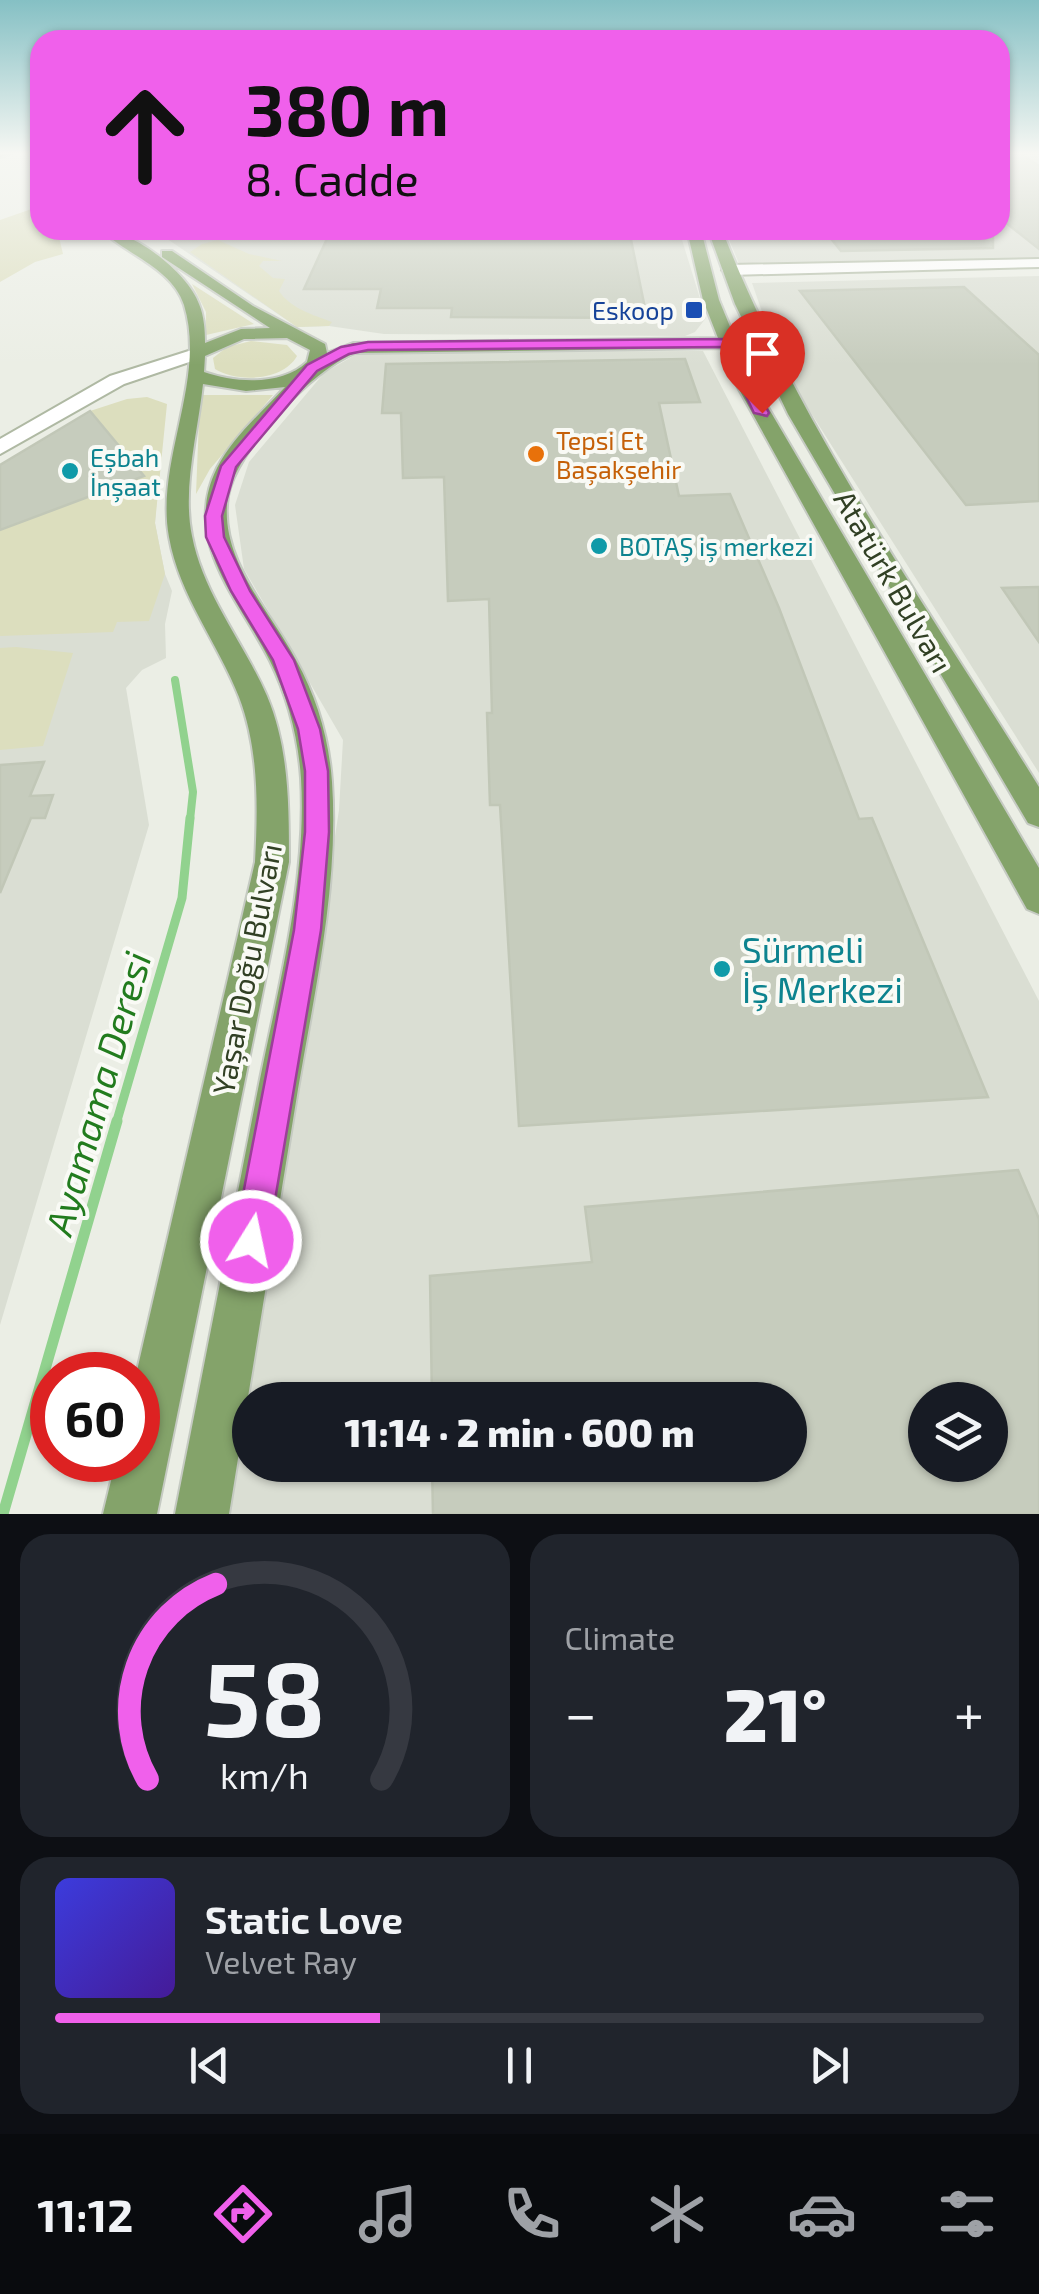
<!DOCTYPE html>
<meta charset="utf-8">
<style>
body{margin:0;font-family:"Exo 2",sans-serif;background:#20242c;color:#f1f3f6;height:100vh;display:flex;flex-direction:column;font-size:38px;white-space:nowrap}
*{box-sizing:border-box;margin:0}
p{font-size:32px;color:#9ea1a6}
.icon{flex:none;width:55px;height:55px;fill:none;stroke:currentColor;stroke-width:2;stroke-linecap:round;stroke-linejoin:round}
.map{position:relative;height:1514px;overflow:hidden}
.sheet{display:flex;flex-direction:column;gap:20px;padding:20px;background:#0d0f14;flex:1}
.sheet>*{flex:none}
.banner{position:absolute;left:30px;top:30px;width:980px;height:210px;border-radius:30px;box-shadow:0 2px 8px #0004;background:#f060eb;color:#111;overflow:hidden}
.buttons{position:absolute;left:908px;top:1382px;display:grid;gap:20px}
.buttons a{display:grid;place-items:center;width:100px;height:100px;border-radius:50%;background:#171b24;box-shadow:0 2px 8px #0004;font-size:50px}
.speed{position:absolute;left:30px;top:1352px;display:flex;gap:20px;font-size:50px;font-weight:700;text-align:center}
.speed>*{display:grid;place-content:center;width:130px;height:130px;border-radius:50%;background:#171b24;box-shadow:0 2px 8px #0004;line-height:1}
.speed .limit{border:15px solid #d22;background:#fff;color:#111}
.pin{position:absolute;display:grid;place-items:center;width:85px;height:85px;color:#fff;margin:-102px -42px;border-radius:50% 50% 50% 0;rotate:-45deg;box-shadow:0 0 10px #0007}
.pin .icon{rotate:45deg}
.me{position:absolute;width:110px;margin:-55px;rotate:10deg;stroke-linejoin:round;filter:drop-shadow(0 0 8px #0008)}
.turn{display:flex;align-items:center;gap:35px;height:210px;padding:0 50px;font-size:45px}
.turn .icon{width:130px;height:130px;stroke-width:2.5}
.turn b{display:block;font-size:70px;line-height:85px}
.big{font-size:75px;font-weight:800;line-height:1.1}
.sheet .card{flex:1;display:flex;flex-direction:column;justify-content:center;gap:15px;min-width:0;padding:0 35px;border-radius:30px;background:#20242c}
.sheet .dial{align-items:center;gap:0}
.dial svg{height:260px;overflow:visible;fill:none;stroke:#363941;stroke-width:7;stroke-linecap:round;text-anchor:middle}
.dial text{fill:#f1f3f6;stroke:none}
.song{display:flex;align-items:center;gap:30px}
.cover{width:120px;height:120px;border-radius:15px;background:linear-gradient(135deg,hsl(240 70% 55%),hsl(260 70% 35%))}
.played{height:10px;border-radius:5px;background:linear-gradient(90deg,#f060eb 35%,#363941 35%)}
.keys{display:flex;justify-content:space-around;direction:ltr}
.heat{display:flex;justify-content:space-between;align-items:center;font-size:55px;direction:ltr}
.sheet .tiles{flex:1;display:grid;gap:20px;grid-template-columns:1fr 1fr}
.card:last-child{grid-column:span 2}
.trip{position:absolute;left:232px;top:1382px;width:575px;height:100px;border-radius:50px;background:#171b24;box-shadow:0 2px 8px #0004;font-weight:800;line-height:100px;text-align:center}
.tab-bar{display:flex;height:160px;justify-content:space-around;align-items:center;background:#090b0e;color:#9ea1a6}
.tab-bar .icon{width:70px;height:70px}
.tab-bar .active{color:#f060eb}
.tab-bar b{font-size:45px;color:#f1f3f6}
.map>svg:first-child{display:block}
.built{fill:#daded3;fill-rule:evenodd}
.green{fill:#dcdebe}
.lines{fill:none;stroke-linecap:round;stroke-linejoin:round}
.stream-far2{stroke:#91d28e;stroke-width:8}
.stream-far1{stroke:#91d28e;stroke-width:9}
.stream{stroke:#91d28e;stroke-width:11}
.building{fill:#c6ccbd;stroke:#c1c7b7;stroke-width:2.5;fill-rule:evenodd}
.secondary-casing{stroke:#afb9a3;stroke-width:4}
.primary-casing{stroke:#c5cac2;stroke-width:4}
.secondary{fill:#fff;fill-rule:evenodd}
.primary{fill:#84a36a;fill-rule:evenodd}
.route{fill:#f060eb;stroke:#9c3e99;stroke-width:2.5}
.transit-dot{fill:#1a4fb4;stroke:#f9faf5;stroke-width:4}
.food-dot{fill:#e8710a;stroke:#f9faf5;stroke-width:4}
.culture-dot{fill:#0f9aa8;stroke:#f9faf5;stroke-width:4}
.labels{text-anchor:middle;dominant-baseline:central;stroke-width:8;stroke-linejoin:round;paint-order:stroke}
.far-transit-label{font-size:25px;fill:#164399;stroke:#f9faf5;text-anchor:end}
.far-food-label{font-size:25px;fill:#c56008;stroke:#f9faf5;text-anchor:start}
.far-culture-label{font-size:25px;fill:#0d838f;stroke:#f9faf5;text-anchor:start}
.street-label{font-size:30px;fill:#314024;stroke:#f9faf5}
.near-culture-label{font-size:35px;fill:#0d838f;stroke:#f9faf5;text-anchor:start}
.near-water-label{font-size:38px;font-style:italic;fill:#227c1e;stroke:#f9faf5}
</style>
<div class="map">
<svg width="1039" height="1514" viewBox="0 0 1039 1514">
<rect width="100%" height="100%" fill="#ebeee5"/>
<!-- built -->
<path class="built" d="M1000,153h39v105l-299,8 -15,-36h275z
M154,230h525l27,88 -11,14 -10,4 -301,-2 -55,-8 -32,1z
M1039,276v497l-259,-409 -28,-81z
M703,351l336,650v513h-814l50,-286 64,-418 4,-70 -99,-171 -9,-64 14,-43 75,-89 36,-21zM250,1400h540v65h-540zM925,1400h65v65h-65z
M159,471l-4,52 10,51 7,17 -7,33 1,34 -24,12 -16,18 23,137 -149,500v-795z"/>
<!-- green -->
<path class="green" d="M40,206v24h22l-4,3 5,21 -28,8 -35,20v-62z
M218,240l31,14 33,7h-19l-4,5 14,12 12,1 -6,12c11,17 34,24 53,31l-3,4 -32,1 -107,-75 12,-8z
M192,284l62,40 -48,11v-23z
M251,341l36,4 10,11c-14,25 -59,27 -82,13l-2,-11 14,-11z
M200,395h73l-63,74 -14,25z
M147,397l20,7 -12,119 10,51 -16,47 -32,1 -4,10 -113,4v-106l143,-53 -53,-66 37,-12z
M16,647l57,6 -30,93 -43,4v-102z"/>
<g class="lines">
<!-- stream-far2 -->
<path class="stream-far2" d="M175,680l18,112 -3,28"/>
<!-- stream-far1 -->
<path class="stream-far1" d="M116,1124l66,-226 8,-80"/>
<!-- stream -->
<path class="stream" d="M3,1514l114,-393"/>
</g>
<!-- building -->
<path class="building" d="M1000,153h19l20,13v83l-39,-31z
M331,230h298l18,88 -196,-1 1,-9h-75l4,-19h-77z
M824,230h169v18l-152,3z
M964,287l75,68v146l-73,4 -166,-214z
M685,359l15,43 -41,1 20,93 51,-2 49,114 80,211 13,-1 116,279 -469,29 -19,-321h-10l-3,-92h5l-3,-114 -41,2 -4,-124 -41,1 -2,-65h-19l4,-49z
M90,411l54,65 -144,54v-65z
M1039,587v55l-37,-54z
M44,762l-14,34 23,-1 -8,23h-14l-31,75v-128z
M1018,1170l21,49v295h-606l-1,-49h358v-65h-358l-2,-124 162,-14 -7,-55zM925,1400h65v65h-65z"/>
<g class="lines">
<defs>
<path id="secondary" d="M1039,259v8l-309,8 -8,-5 8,-5z
M195,349l6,1v8l-77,26 -124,70v-15l110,-63z"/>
<path id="primary" d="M0,153h12l-12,4z
M101,230c32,0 87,43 98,74 5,12 6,26 6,39l36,-14 29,-1 -108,-71v-6h10l81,55 72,38 2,9 26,-10 365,-5 -15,-38 -16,-70h14l18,70 34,82 286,486v46l-12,-5 -292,-527 -13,-34 -367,5c-43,17 -119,97 -127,143 -10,62 41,113 68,164 21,38 33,79 36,122 7,103 -17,207 -34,307 -23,142 -46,283 -69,425h-54c28,-143 56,-287 84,-430 20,-100 48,-204 42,-306 -3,-41 -13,-80 -31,-117 -31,-62 -89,-120 -53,-193 15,-30 45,-56 68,-81l-39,4 -43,-7c-5,48 -21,104 -11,152 11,58 52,107 75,160 22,52 22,110 22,166l-132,652h-54l13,-54h22l-2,-85 119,-513c3,-55 4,-113 -16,-165 -21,-54 -60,-102 -70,-160 -14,-76 38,-157 15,-232 -12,-37 -57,-50 -83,-75zM287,338l23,12 -3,12c-25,24 -72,21 -103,10l1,-16 39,-17z
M708,230h14c78,199 205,376 317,557v40l-11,-4 -240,-409 -53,-110z"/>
</defs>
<!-- secondary casing -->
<use href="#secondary" class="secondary-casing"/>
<!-- primary casing -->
<use href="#primary" class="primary-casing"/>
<!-- secondary -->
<use href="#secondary" class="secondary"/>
<!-- primary -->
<use href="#primary" class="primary"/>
</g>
<!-- sky -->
<linearGradient id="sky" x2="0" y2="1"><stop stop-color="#85c0c4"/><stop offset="0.42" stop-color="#f6f7f3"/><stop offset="1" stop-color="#f6f7f3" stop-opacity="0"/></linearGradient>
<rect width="1039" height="365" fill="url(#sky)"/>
<!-- route -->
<path class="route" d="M726,339l7,4 36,70 -2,3 -13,-3 -32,-66 -354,3 -19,4 -32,17 -81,96 -14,49 2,21 26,54 44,69 26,69 8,42 1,61 -8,98 -53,311 -5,12 -12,5 -12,-5 -5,-12 60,-311 11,-98v-61l-7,-42 -25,-69 -42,-69 -25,-54 -1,-21 16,-50 86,-101 34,-18 27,-5z"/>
<!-- markers -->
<rect class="transit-dot" x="684" y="300" width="20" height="20" rx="5"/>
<circle class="food-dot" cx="536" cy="454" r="10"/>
<g class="culture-dot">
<circle cx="70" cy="471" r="10"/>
<circle cx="599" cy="546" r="10"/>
<circle cx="722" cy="969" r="10"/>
</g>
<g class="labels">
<!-- far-transit labels -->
<g class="far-transit-label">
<text x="674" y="310">Eskoop</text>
</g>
<!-- far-food labels -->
<g class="far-food-label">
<text x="556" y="440">Tepsi Et<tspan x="556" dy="29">Başakşehir</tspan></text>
</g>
<!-- far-culture labels -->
<g class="far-culture-label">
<text x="90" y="457">Eşbah<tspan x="90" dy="29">İnşaat</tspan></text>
<text x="619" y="546">BOTAŞ iş merkezi</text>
</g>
<!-- street labels -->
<g class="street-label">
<text transform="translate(894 581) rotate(60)">Atatürk Bulvarı</text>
<text transform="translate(246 969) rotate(-79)">Yaşar Doğu Bulvarı</text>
</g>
<!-- near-culture labels -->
<g class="near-culture-label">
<text x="742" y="949">Sürmeli<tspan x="742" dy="40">İş Merkezi</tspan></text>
</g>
<!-- near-water labels -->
<g class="near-water-label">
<text transform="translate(97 1093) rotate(-74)">Ayamama Deresi</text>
</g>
</g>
</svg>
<div class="buttons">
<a><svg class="icon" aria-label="layers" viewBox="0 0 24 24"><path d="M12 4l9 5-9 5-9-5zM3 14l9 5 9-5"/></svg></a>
</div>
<div class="speed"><div class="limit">60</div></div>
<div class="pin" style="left:762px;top:413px;background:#d93025"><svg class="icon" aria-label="arrive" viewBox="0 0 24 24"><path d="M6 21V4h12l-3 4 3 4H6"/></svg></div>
<svg class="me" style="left:251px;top:1241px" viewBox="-20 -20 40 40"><circle r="17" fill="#f060eb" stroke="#fff" stroke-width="3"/><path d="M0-11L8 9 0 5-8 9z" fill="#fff"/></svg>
<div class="trip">11:14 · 2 min · 600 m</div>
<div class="banner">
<div class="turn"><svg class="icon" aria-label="ahead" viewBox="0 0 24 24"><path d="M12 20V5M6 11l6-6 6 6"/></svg><div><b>380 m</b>8. Cadde</div></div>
</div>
</div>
<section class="sheet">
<div class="tiles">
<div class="card dial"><svg viewBox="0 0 100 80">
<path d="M14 69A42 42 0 1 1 86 69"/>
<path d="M14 69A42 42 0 0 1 35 9" stroke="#f060eb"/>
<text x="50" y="56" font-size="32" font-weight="700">58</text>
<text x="50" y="72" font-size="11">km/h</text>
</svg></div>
<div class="card"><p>Climate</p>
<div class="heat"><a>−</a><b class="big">21°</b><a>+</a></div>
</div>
<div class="card">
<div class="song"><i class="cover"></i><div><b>Static Love</b><p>Velvet Ray</p></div></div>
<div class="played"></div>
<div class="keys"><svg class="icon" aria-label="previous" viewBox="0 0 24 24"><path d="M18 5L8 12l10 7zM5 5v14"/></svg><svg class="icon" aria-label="pause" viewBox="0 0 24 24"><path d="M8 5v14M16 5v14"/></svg><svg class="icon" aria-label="next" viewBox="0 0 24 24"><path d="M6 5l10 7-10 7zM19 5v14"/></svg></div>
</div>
</div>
</section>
<nav class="tab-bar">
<b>11:12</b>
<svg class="icon active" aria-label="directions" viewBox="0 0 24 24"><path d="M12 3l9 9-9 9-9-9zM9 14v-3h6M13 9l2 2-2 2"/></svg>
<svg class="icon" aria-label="music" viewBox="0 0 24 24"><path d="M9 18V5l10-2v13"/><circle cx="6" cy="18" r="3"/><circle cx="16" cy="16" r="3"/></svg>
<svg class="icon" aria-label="phone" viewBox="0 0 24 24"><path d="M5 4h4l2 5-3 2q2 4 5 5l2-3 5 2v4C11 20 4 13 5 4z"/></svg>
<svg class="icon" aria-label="climate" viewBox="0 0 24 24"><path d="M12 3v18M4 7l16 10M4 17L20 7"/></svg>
<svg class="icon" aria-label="car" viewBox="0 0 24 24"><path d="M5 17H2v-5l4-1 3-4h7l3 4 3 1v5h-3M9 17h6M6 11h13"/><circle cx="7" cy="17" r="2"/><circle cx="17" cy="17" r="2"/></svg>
<svg class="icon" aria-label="filters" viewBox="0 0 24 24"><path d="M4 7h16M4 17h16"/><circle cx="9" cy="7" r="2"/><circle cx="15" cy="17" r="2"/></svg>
</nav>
